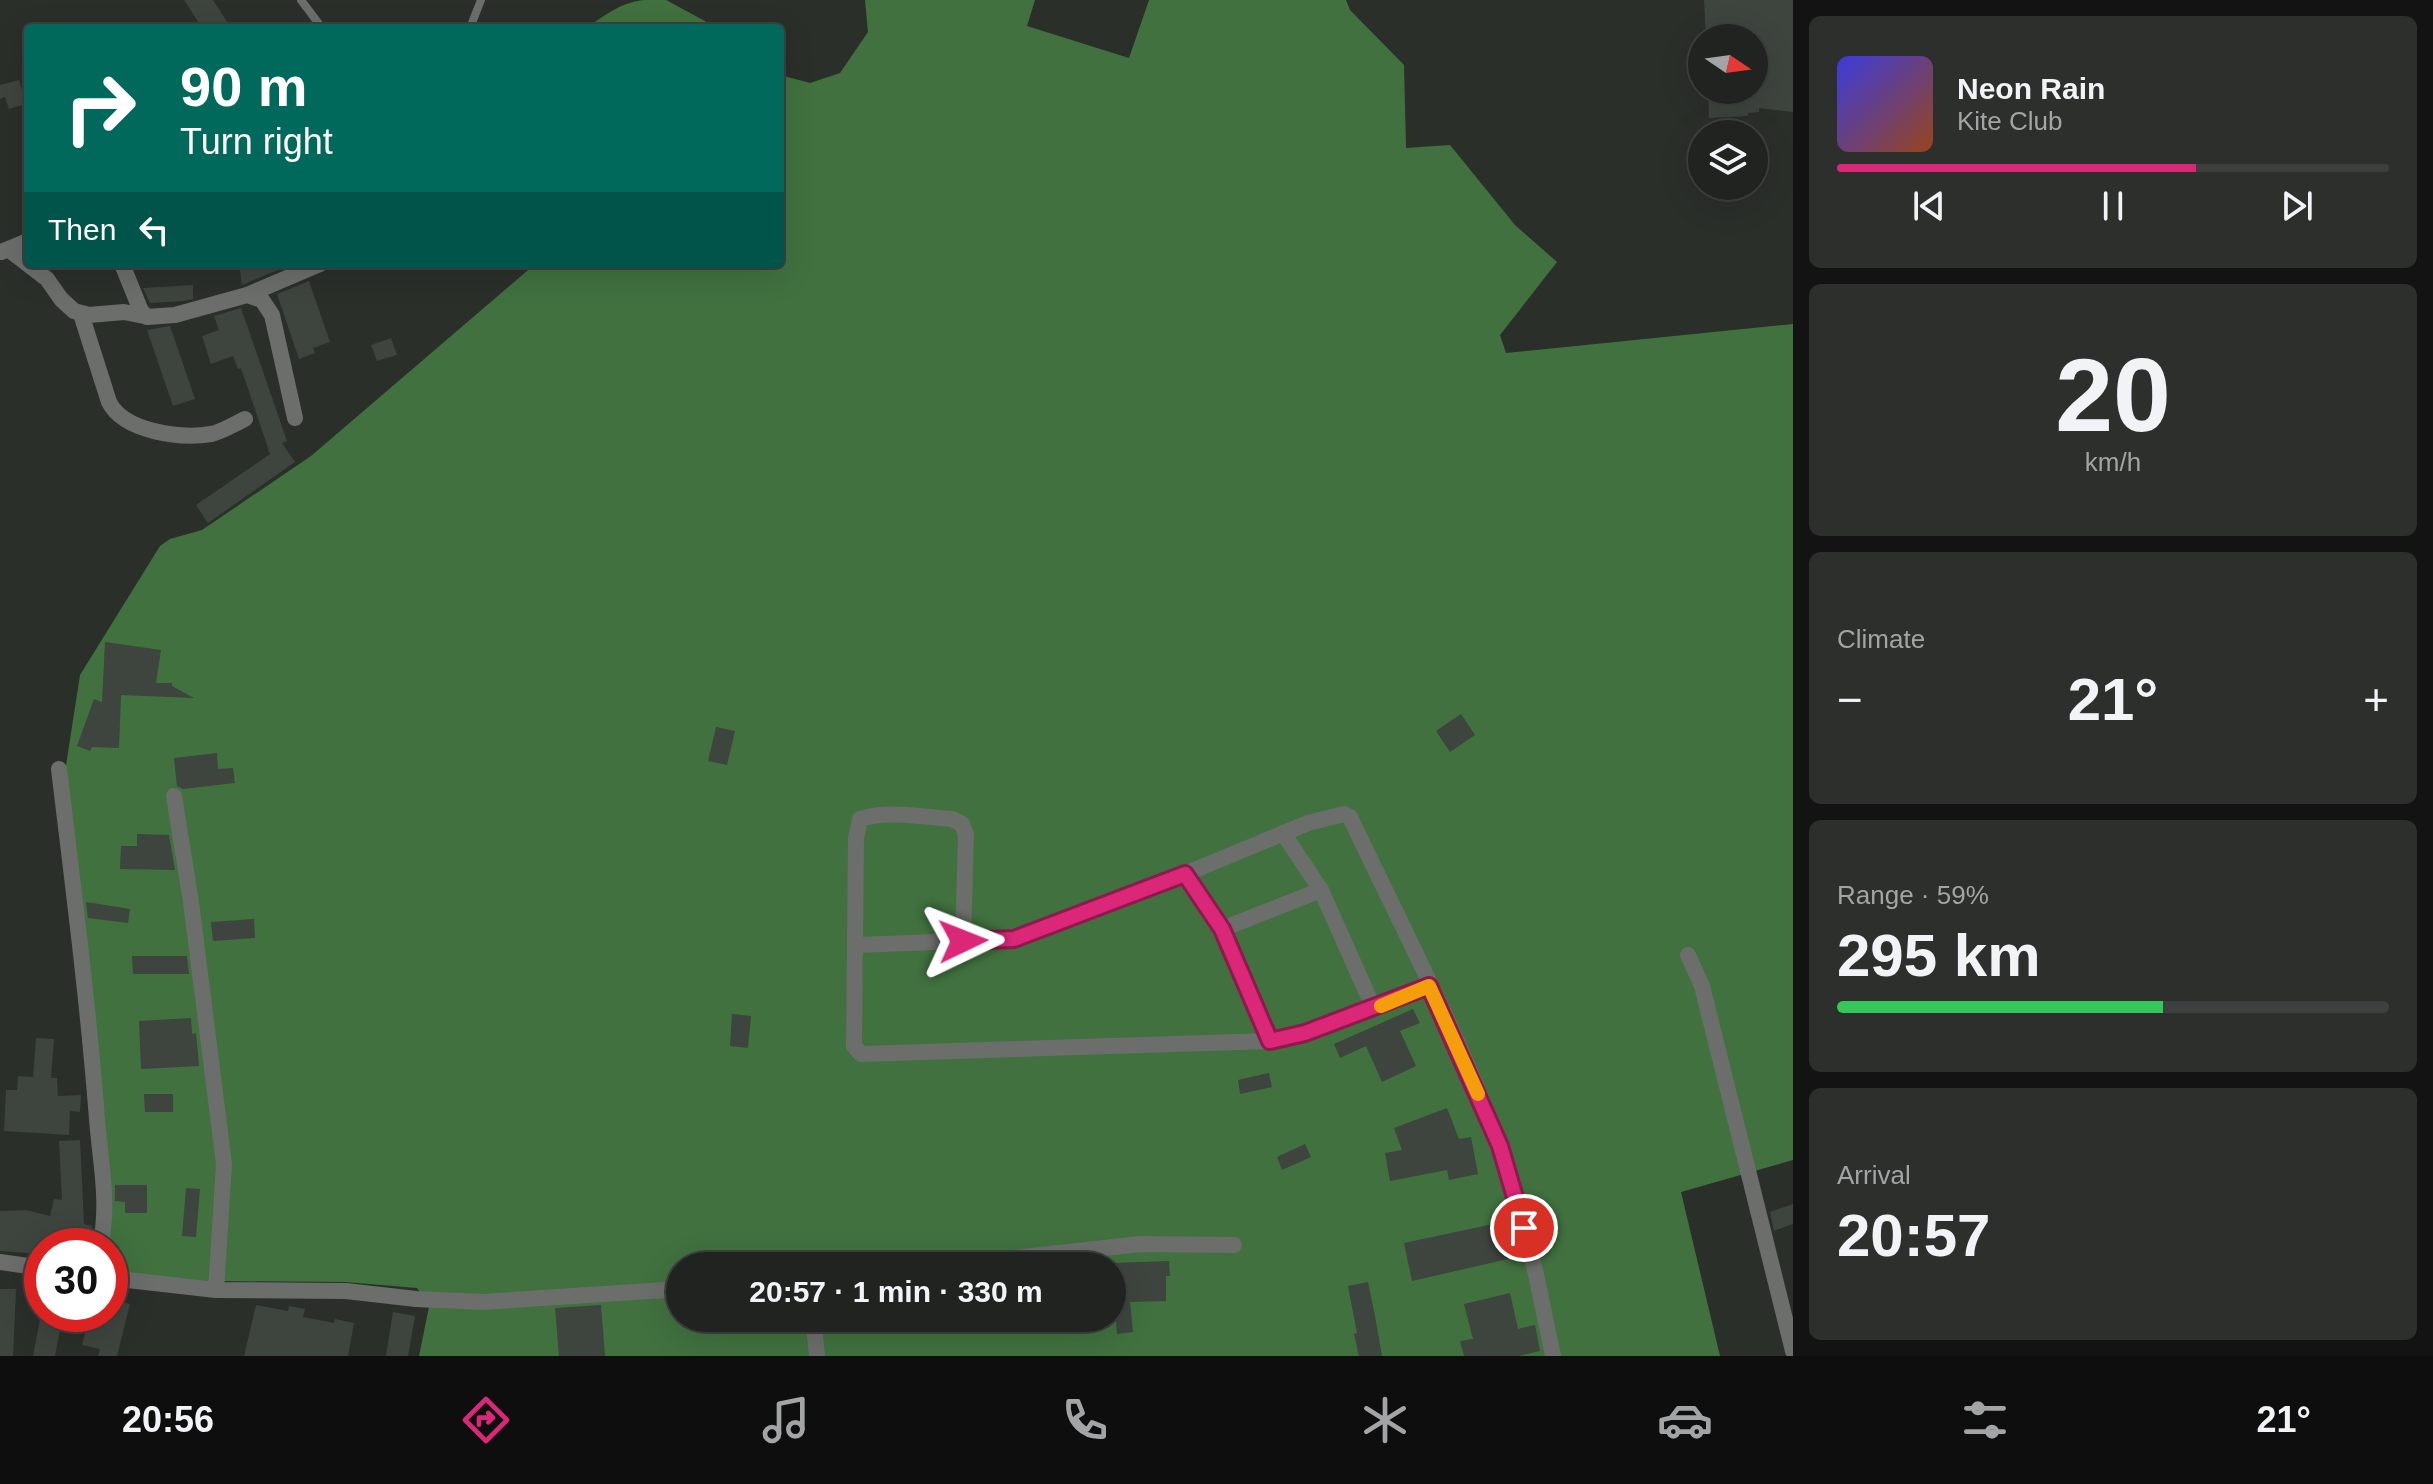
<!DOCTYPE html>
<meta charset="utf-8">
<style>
body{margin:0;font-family:Helvetica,sans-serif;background:#2d2f2d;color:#f1f3f6;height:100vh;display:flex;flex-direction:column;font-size:30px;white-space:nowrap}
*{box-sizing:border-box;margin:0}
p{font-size:26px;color:#a2a4a5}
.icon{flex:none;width:44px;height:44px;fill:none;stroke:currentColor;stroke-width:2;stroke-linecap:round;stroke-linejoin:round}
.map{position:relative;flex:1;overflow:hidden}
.panel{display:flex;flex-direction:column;gap:16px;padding:16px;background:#121312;width:640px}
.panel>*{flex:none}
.guide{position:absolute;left:24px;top:24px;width:760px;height:244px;border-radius:8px;box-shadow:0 8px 32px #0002,0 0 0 2px #3d403e;background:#00695c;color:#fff;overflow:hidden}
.needle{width:52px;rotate:103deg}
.fabs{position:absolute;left:1688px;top:24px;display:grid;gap:16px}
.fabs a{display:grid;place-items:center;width:80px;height:80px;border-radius:50%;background:#202320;box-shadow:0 8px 32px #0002,0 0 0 2px #3d403e;font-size:40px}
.speed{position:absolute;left:24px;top:1228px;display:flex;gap:16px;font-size:40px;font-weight:700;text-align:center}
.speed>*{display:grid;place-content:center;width:104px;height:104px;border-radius:50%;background:#202320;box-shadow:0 8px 32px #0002,0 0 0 2px #3d403e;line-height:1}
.speed .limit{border:12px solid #d22;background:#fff;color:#111}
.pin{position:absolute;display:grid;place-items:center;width:68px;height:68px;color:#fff;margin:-34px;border:4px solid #fff;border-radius:50%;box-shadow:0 2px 8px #0007}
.me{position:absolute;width:88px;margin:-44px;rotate:88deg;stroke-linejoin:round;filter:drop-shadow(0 0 6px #0008)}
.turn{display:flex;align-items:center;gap:28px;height:168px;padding:0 24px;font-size:36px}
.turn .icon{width:104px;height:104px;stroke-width:2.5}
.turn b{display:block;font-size:56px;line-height:68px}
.then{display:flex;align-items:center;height:76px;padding:0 24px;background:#0003;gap:16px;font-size:30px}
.big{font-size:60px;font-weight:600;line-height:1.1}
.panel .widget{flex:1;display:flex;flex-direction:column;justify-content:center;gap:12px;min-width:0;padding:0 28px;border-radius:12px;background:#2d2f2d}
.panel .dial{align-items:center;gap:0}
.dial b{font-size:104px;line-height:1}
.song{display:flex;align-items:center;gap:24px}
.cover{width:96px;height:96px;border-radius:12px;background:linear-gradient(135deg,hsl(240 70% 55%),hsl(20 70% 35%))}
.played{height:8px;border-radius:4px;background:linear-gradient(90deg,#db2777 65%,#3d403e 65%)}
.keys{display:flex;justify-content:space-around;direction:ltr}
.heat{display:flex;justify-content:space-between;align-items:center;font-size:44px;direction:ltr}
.charge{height:12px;border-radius:6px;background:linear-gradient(90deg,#34c759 59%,#3d403e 0)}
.trip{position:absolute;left:666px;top:1252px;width:460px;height:80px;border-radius:40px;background:#202320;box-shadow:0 8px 32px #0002,0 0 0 2px #3d403e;font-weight:600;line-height:80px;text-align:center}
.menu{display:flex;height:128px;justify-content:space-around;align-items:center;background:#0d0e0d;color:#a2a4a5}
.menu .icon{width:56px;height:56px}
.menu .on{color:#db2777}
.menu b{font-size:36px;color:#f1f3f6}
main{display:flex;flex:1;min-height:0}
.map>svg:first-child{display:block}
.forest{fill:#41713f;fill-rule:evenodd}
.building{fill:#3e443e}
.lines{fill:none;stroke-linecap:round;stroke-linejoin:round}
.service{stroke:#6b6e6b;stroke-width:8}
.minor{stroke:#6b6e6b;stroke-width:16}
.route-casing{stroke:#8e194d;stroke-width:20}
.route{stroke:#db2777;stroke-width:14}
.slow{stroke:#f59e0b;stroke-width:14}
</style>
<main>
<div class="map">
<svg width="1793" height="1356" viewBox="0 0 1793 1356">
<rect width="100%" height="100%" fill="#2b2f2a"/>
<!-- forest -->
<path class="forest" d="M646,0h20l39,21 6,7h-124c17,-13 37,-27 59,-28z
M865,0h170l-8,26 102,32 20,-58h197l4,10 54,55 2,83 44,-3 65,80 42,37 -57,73 6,18 287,-29v836l-112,32 39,164h-1301l10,-49 -12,-19 -72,-6 -143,-1 -92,-8v-27h-4l-41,-474 15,-97 80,-129 10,-7 32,-9 109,-74 224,-192h245v-189l30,8 30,-10 28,-41zM680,1266h432v52h-432z"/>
<!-- building -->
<path class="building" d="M184,0h29l18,28h-29z
M1704,0h89v112l-34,-4v4l-11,1v3l-39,2 -1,-28h46v-52h-48z
M19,80l7,24 -17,5 -4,-12 -5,2v-14z
M239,264h53l-50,21z
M309,281l21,61 -17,6 2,5 -16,6 -22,-65z
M193,285v14l-10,2 -33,2 -7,-15z
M241,308l46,133 -5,2 13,19 -87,61 -12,-18 74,-51 -29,-86 -3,1 -5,-13 -22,8 -9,-28 17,-6 -5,-14z
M170,326l25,73 -22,7 -26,-76z
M391,338l6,17 -20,6 -6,-16z
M105,642l56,8 -5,33h16v3l22,12 -73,-3 -2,53 -27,-1 -2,4 -13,-5 17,-47 8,3z
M1461,714l14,21 -25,17 -14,-21z
M716,727l19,4 -8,34 -19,-4z
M217,753l1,16 15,-1 2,15 -52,6 -6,-3 -3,-28z
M137,834l32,1 6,35 -55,-1 1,-23h16z
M86,902l44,7 -2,14 -40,-5z
M254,919l1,19 -42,3 -2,-19z
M132,956h55l2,18h-56z
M1413,1009l7,14 -20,8 16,35 -34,16 -16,-36 -26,12 -6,-14z
M732,1014l19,2 -3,32 -18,-2z
M191,1018l1,16 4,-1 3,33 -58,3 -2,-48z
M36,1038l18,1 -3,39h6l1,18 23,-1 -1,17 -10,-1 -1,24 -65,-4 2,-41h11l1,-14 15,1z
M1269,1073l3,14 -32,7 -2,-14z
M144,1094h29v18h-28z
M1447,1108l12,31 12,-2 7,37 -29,6 -2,-10 -57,11 -5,-28 17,-3 -8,-22z
M80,1140l4,84 8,2 -5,20h-45v8l-42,-3v-40l26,-1 24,6 4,-17 8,1 -3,-59z
M1305,1144l6,13 -29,13 -5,-13z
M115,1185h32v28h-22v-11l-10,-1z
M186,1188l14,1 -4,48 -14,-1z
M1793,1204v20l-19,7 -4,-19z
M1512,1220l4,18 -12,3 4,18 -96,22 -8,-38z
M1169,1261l1,15h-4v25l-36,1 3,30 -16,2 -5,-71z
M1368,1282l7,34 7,40h-23l-5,-22 3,-1 -9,-47z
M0,1289h16l-3,67h-13z
M1510,1293l8,36 17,-4 5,26 -22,5h-54l-4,-15 13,-2 -9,-35z
M112,1299l18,5 -13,52h-19l2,-7 -18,-4 8,-31 18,3z
M256,1305l32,6 1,-5 16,3 -2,8 31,6 1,-4 19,4 -6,33h-104z
M601,1305l4,51h-46l-4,-48z
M393,1312l22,4 -7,40h-22z
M41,1314h22l-8,42h-22z"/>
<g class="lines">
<!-- service -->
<path class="service" d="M301,0l21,28
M470,28l11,-28"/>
<!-- minor -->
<path class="minor" d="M8,249l39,30 14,20 13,12 15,4 35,-3 20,4
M1,252l27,-11
M122,264l19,47 6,6 28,-2 72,-20 15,5 10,15 23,103
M247,295l73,-31
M81,314l28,88c15,30 72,37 102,32 11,-2 23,-10 34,-15
M59,769c14,117 29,233 38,350 3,42 13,85 3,127
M174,796l17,106 33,262 -8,126
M1283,833l38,57 53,119
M1185,874l37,55 48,112
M1222,929l99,-39
M963,941l3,-106 -4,-11 -10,-5c-29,-2 -64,-9 -92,0l-4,20 -2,207 7,8 409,-13 35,-8 124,-47
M856,945l158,-6 171,-65 123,-51 36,-9 6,3c54,115 119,236 159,356 20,59 31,122 44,183
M1688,955l14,31 91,365
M0,1262l42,6
M942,1266l198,-22 94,1
M110,1278l106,12 130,1 70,8 67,3 197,-13
M813,1318l4,38"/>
</g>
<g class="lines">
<defs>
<path id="route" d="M963,941l51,-2 171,-65 37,55 48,112 35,-8 124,-47 71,160 24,82"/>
</defs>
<!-- route casing -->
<use href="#route" class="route-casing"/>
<!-- route -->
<use href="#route" class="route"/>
<!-- slow -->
<path class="slow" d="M1381,1006l48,-20 49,108"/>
</g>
</svg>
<div class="fabs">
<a><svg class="needle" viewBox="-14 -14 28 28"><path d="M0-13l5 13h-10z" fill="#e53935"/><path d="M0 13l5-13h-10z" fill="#a2a4a5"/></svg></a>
<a><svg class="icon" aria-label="layers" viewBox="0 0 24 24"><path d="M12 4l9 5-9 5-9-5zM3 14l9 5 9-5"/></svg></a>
</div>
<div class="speed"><div class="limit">30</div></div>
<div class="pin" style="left:1524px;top:1228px;background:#d93025"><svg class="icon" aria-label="arrive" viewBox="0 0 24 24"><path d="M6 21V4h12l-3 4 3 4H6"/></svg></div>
<svg class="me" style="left:963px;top:941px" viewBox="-20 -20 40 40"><path d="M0-17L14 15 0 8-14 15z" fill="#db2777" stroke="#fff" stroke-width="4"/></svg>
<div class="trip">20:57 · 1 min · 330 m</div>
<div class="guide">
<div class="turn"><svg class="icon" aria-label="right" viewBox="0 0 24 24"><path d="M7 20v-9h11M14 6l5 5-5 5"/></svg><div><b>90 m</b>Turn right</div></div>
<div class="then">Then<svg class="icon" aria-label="left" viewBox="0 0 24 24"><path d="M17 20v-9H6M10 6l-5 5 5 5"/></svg></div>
</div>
</div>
<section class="panel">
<div class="widget">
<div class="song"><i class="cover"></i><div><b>Neon Rain</b><p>Kite Club</p></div></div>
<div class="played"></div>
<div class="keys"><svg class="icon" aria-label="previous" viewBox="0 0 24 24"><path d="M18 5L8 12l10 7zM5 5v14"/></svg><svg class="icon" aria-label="pause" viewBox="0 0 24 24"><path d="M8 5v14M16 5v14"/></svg><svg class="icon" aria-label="next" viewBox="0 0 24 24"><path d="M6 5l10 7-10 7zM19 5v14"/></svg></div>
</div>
<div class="widget dial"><b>20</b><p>km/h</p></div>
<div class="widget"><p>Climate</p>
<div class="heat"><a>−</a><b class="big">21°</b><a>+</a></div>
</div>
<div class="widget"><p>Range · 59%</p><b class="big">295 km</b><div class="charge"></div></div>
<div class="widget"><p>Arrival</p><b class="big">20:57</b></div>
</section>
</main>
<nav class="menu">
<b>20:56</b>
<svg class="icon on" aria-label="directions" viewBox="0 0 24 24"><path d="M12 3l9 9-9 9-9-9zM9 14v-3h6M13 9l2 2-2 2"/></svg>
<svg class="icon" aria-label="music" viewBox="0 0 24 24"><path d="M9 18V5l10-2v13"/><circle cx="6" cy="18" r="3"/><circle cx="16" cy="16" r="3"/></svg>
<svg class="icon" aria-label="phone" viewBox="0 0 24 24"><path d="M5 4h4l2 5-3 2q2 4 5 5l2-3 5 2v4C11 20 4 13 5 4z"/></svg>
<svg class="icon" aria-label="climate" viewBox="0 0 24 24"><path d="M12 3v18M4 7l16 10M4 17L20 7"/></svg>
<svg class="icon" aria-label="car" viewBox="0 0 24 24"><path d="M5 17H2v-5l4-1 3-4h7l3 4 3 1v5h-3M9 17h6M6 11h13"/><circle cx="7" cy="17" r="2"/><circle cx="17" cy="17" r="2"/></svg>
<svg class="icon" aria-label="filters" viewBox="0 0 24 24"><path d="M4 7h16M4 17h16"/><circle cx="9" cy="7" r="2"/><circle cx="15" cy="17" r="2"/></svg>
<b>21°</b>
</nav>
